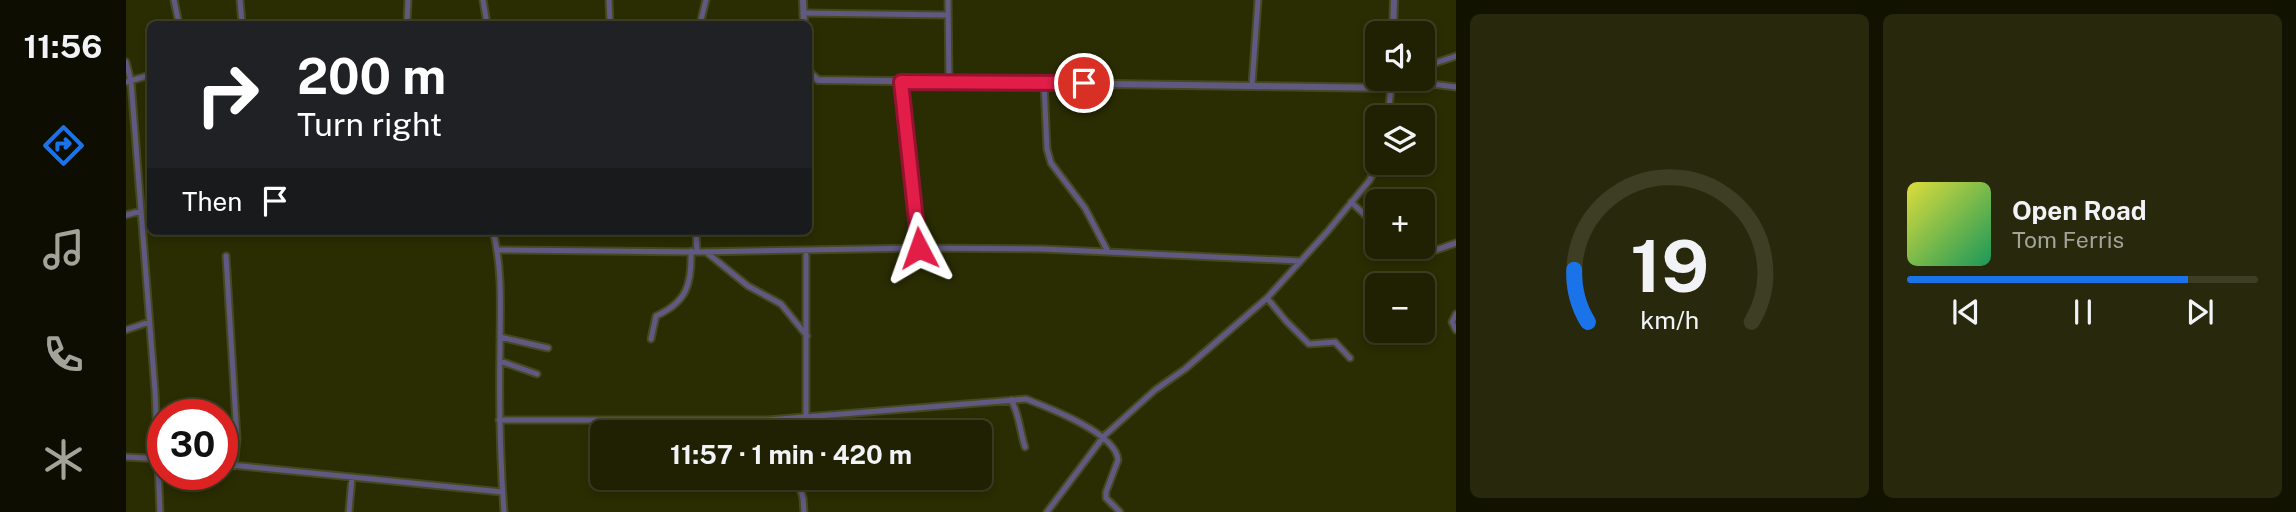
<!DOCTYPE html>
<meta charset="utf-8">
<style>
body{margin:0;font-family:"Public Sans",sans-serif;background:#28290c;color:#f1f3f6;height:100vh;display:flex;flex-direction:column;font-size:26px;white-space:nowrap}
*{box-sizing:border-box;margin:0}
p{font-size:23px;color:#a2a399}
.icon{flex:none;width:38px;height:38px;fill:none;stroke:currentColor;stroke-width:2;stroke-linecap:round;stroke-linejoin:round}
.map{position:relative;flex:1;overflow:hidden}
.drawer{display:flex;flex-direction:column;gap:14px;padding:14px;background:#121201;width:840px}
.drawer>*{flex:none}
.hud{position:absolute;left:21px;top:21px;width:665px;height:214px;border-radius:10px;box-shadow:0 4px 10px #0003,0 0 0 2px #3d3e24;background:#202124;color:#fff;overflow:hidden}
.controls{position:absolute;left:1239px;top:21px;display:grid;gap:14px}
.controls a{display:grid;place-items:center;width:70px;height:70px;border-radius:10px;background:#202102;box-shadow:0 4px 10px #0003,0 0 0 2px #3d3e24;font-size:35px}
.speed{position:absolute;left:21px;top:399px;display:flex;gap:14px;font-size:35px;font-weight:700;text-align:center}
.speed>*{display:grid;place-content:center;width:91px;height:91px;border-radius:50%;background:#202102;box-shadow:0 4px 10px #0003,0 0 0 2px #3d3e24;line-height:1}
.speed .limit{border:10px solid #d22;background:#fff;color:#111}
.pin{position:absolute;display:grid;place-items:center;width:60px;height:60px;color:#fff;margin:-30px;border:4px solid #fff;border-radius:50%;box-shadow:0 2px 7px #0007}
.me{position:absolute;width:77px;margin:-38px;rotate:356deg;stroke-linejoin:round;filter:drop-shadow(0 0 5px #0008)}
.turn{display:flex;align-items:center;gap:24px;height:147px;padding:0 35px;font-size:32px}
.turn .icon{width:91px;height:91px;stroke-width:2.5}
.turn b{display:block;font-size:49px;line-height:60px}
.then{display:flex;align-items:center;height:66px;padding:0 35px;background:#0003;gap:14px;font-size:26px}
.drawer .widget{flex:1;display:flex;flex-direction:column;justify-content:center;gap:10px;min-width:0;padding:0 24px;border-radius:10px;background:#28290c}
.drawer .dial{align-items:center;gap:0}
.dial svg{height:182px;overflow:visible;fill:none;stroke:#3d3e24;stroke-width:7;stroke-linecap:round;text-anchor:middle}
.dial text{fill:#f1f3f6;stroke:none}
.song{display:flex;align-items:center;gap:21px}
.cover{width:84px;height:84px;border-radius:10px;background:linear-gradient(135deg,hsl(60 70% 55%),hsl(150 70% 35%))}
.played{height:7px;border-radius:4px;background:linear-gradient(90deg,#1a73e8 80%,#3d3e24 80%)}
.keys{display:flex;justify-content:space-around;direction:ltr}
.drawer .tiles{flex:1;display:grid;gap:14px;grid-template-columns:repeat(2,1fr)}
.trip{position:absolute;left:464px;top:420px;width:402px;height:70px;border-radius:10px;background:#202102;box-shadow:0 4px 10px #0003,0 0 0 2px #3d3e24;font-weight:700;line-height:70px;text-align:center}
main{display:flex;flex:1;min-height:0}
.tab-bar{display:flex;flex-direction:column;width:126px;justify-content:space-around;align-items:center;background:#0d0d01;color:#a2a399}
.tab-bar .icon{width:49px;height:49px}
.tab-bar .current{color:#1a73e8}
.tab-bar b{font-size:32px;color:#f1f3f6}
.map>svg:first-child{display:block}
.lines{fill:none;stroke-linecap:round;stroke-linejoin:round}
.minor-casing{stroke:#46491f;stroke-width:9}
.tertiary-casing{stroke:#46491f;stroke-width:10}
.minor{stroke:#605981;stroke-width:5}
.tertiary{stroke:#605981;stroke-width:6}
.route-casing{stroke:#92132f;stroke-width:18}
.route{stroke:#e11d48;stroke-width:12}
</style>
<main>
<nav class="tab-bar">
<b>11:56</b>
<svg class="icon current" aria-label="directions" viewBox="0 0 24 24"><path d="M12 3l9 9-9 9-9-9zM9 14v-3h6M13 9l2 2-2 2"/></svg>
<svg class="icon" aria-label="music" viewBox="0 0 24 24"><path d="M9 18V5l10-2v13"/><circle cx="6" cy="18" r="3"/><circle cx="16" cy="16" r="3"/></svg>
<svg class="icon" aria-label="phone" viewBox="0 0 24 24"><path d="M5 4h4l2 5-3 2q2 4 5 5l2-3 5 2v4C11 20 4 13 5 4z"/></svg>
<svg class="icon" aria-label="climate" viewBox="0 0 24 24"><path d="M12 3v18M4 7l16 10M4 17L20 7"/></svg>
</nav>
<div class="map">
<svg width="1330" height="512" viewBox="0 0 1330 512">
<rect width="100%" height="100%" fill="#2a2c02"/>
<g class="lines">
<defs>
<path id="minor" d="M48,0l5,24
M114,0l2,24
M357,0l4,24
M483,0l1,24
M822,0l1,83
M677,13l145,2
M281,24l1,-24
M574,24l6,-24
M0,62l5,19 24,310 5,121
M1297,67l33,-11
M0,82l24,-7
M775,82l18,166
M918,83l3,66 4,14 34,45 22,42
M1126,85l6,-85
M1262,117l3,-29 33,-5 32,4
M1225,202l26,24
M0,215l15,-4
M367,231c10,39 7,79 7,118 -1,55 0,109 4,163
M570,231l1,21
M1273,247c18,14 38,2 57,-4
M372,250l199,2 222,-4 124,1 257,12
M580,252l42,34 33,18 26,32
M100,256l11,183 -3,27
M1141,298l19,23 23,23 26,-2 15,16
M1330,314l-4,8 4,8
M0,330l23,-8
M374,337l48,11
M525,339l5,-23c31,-14 36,-32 35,-65
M374,361l37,13
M885,400c8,12 9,32 14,47
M680,416v-165
M668,418l1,14
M373,420h269l258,-21c23,9 90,34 92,61l-12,32v6l14,14
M96,424l14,-3
M0,457l37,2
M96,464l280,28
M671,478l6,20 1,14
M223,512l3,-35
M921,512l57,-76 51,-46 30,-21 82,-71 60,-66 42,-51 10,-18"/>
<path id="tertiary" d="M677,0l1,24
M1267,33l1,-33
M682,64l2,9 8,7 573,8v-9"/>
</defs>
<!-- minor casing -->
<use href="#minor" class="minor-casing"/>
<!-- tertiary casing -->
<use href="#tertiary" class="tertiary-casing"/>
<!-- minor -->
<use href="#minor" class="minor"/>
<!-- tertiary -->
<use href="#tertiary" class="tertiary"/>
</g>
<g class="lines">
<defs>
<path id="route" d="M793,248l-18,-166 183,1"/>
</defs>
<!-- route casing -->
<use href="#route" class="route-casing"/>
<!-- route -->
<use href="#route" class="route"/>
</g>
</svg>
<div class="controls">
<a><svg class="icon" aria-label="sound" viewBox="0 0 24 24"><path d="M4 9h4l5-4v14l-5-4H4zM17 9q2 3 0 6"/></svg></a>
<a><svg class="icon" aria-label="layers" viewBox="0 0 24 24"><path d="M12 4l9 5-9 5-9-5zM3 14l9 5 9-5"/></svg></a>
<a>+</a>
<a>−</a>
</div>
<div class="speed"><div class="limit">30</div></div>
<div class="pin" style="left:958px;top:83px;background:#d93025"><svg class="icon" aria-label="arrive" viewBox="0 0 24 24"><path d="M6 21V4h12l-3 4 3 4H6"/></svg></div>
<svg class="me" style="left:793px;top:248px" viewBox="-20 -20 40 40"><path d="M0-17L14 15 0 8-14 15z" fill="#e11d48" stroke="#fff" stroke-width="4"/></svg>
<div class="trip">11:57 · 1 min · 420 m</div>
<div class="hud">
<div class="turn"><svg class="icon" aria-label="right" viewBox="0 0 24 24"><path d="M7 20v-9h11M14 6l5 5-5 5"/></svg><div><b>200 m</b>Turn right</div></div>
<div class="then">Then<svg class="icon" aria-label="arrive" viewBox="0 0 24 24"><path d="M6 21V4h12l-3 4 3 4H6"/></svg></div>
</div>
</div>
<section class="drawer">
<div class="tiles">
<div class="widget dial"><svg viewBox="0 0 100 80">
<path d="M14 69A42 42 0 1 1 86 69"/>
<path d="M14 69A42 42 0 0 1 8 46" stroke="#1a73e8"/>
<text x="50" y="56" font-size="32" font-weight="700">19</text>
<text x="50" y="72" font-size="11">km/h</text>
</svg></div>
<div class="widget">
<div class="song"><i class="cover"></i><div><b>Open Road</b><p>Tom Ferris</p></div></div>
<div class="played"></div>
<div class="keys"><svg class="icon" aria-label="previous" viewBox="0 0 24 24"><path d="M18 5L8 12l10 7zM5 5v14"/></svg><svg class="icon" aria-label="pause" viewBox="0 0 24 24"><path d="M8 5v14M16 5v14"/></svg><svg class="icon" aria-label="next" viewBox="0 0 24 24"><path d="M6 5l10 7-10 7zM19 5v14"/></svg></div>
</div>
</div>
</section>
</main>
